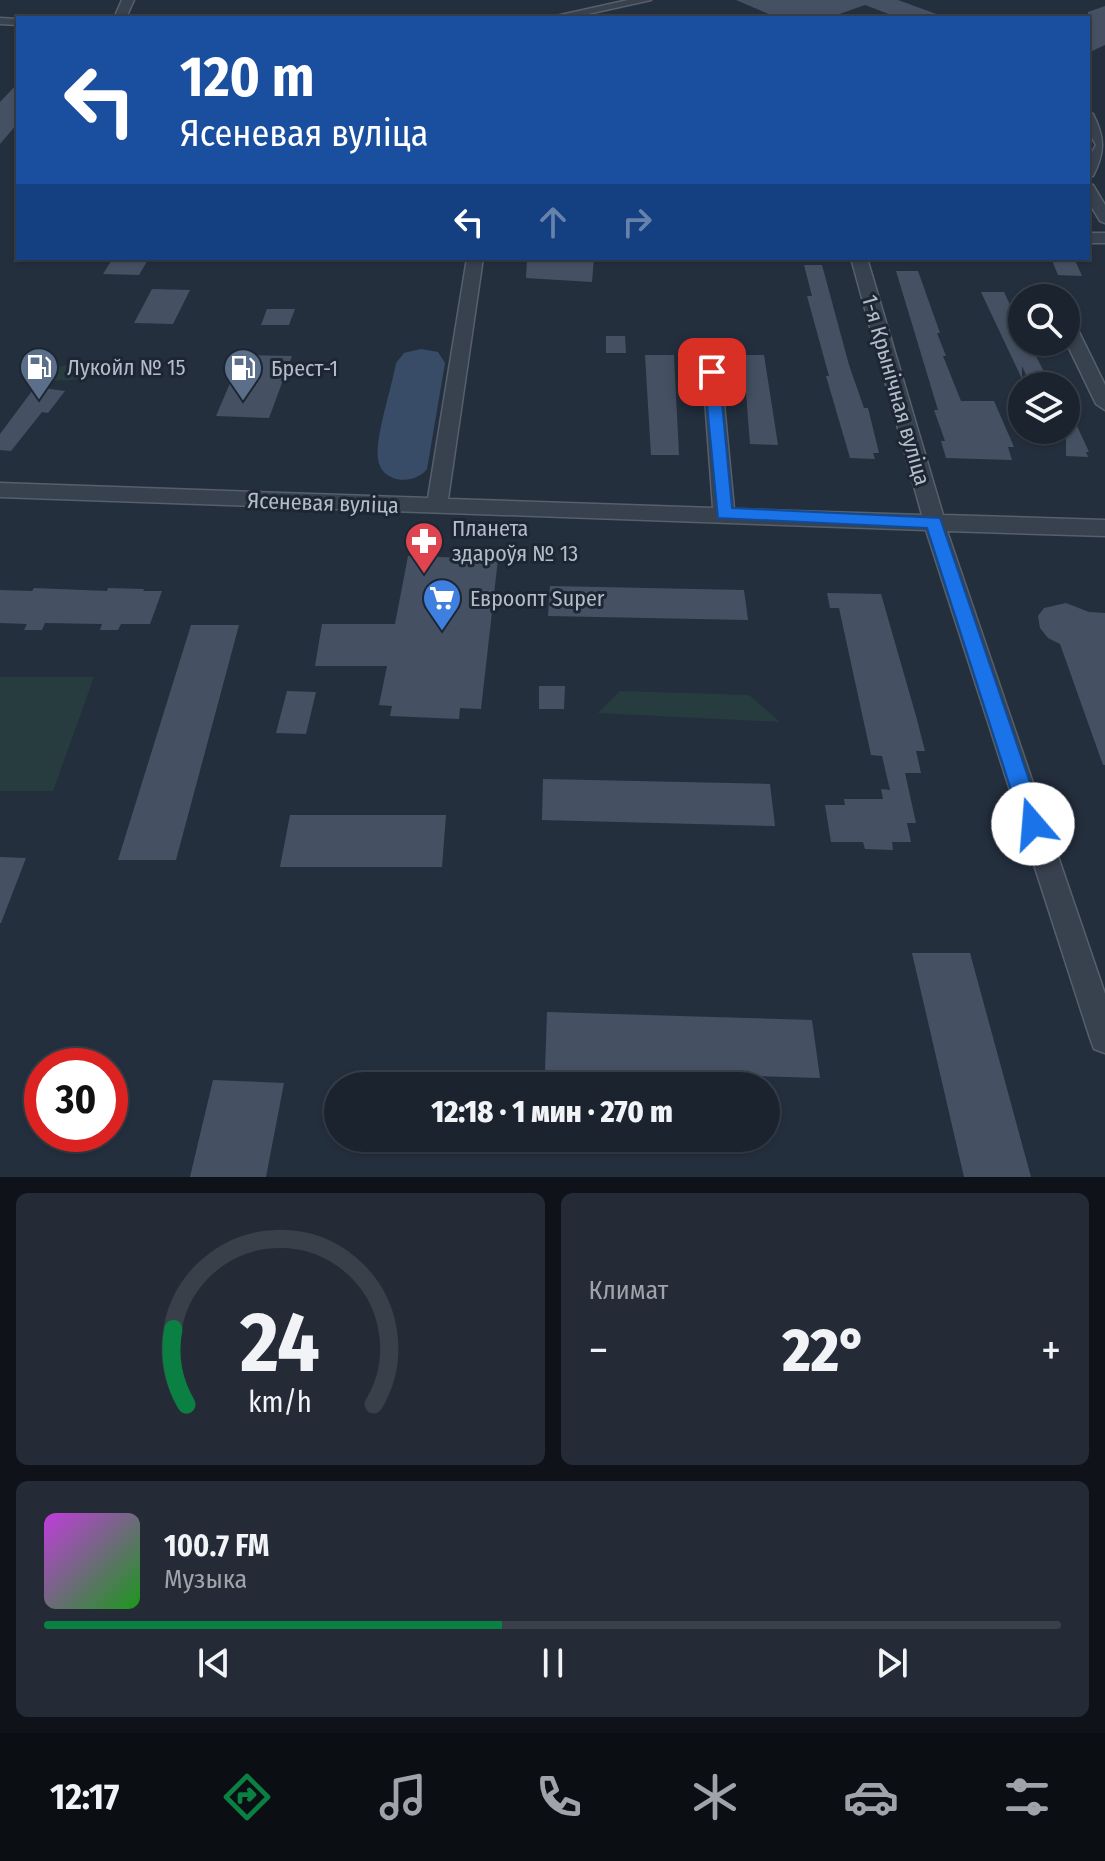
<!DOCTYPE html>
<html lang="ru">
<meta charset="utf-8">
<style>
body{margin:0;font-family:"Fira Sans Condensed",sans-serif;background:#242b36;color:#f1f3f6;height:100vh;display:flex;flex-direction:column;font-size:30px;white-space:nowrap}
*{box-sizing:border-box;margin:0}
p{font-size:26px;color:#a0a4aa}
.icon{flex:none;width:44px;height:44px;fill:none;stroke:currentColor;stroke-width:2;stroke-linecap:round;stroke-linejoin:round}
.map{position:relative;height:1177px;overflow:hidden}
.details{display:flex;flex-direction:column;gap:16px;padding:16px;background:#0f1319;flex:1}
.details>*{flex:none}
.top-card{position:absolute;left:16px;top:16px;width:1074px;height:244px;border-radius:0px;box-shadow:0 2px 6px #0004,0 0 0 2px #39404a;background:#1a4fa0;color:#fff;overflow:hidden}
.controls{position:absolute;left:1008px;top:284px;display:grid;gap:16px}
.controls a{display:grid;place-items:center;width:72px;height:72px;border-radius:50%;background:#1b232e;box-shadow:0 2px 6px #0004,0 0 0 2px #39404a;font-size:40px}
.speed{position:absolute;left:24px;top:1048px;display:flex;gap:16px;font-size:40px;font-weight:700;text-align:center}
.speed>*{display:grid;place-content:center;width:104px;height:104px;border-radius:50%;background:#1b232e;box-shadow:0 2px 6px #0004,0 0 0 2px #39404a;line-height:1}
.speed .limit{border:12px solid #d22;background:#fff;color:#111}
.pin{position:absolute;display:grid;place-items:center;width:68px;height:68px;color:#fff;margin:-34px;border-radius:16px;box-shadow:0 4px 12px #0006}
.me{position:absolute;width:88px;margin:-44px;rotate:342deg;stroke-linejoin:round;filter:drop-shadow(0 0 6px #0008)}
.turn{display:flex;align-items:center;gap:28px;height:168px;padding:0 32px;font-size:36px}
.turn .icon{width:104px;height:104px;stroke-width:2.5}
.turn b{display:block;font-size:56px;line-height:68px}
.lanes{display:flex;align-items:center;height:76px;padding:0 32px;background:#0003;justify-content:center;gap:40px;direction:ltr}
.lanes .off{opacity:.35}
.big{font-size:60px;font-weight:800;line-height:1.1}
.details .tile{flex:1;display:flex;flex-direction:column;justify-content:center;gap:12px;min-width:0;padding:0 28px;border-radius:12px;background:#242b36}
.details .dial{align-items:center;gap:0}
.dial svg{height:208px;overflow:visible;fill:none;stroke:#39404a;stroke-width:7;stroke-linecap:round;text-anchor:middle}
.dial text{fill:#f1f3f6;stroke:none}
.song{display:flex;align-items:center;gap:24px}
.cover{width:96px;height:96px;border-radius:12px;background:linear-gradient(135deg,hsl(290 70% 55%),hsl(120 70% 35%))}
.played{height:8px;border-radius:4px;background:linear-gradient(90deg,#0b8043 45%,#39404a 45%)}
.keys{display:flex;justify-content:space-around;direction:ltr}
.heat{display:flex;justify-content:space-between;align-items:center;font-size:44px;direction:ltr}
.details .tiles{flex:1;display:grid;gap:16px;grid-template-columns:1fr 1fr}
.tile:last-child{grid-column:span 2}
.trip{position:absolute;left:324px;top:1072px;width:456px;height:80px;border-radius:40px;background:#1b232e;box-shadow:0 2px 6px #0004,0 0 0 2px #39404a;font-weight:800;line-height:80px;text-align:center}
.dock{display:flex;height:128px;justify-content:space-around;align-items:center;background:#0b0e12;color:#a0a4aa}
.dock .icon{width:56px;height:56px}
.dock .on{color:#0b8043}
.dock b{font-size:36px;color:#f1f3f6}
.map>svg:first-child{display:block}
.green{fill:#263c3f}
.water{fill:#394c67}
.building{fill:#455162}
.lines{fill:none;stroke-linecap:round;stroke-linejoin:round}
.minor-casing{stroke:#565f6c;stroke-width:3}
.minor{fill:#38414e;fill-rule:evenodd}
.route{fill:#1a73e8;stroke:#114b97;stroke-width:2}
.labels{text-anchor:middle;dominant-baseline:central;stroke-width:6;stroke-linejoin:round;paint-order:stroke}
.poi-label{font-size:22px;fill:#b4bcc9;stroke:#1d2633;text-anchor:start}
.street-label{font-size:22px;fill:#b4bcc9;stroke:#1d2633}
</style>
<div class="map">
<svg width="1105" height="1177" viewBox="0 0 1105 1177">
<rect width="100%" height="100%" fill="#242f3e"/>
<!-- green -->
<path class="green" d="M81,361h23c-15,22 -39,21 -64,18l18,-12z
M0,677h94l-41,114h-53z
M620,691l129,4 31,27 -182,-9z"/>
<!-- water -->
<path class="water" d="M421,349l17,3 7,11 -18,106c-13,17 -46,14 -49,-10 -3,-22 14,-72 18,-96l8,-10z"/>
<!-- building -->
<path class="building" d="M736,0h162l44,16 -43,2 -34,-13 -37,13h-50z
M1105,6v39l-17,8v-41z
M18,83v40l-18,21v-42z
M113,258h36l-10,17 -36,-1z
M527,258h67l-2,24 -66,-4z
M1051,258h23l8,18 -24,-1z
M804,265h18l27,100 15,43h4l11,45h-6l2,6 -25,-1 -24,-82h3l-22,-80h5z
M896,271h22l22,62h-3l9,23h-3l18,45h33l20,46h-6l4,13 -66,-2 -5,-17h4l-11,-31h4z
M152,289l38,1 -17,34 -39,-1z
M981,292h23l18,38v18h10l19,38h-20l-9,-20v13z
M267,309h28l-6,16h-28z
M606,336h19l1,17h-20z
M242,355l50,1 -23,62 -53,-2z
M645,355h29l5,100h-28z
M743,355h21l14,90 -28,-1z
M35,387l30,4 -17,22 -6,-1 -31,39 -11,-1v-16z
M1066,402l23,50h-3l2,5 -22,-1z
M408,556l90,3 -17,150 -21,-1 -1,11 -69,-3 2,-10 -13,-1 8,-39h-72l7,-42h73z
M550,586l194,4 4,30 -200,-4z
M34,588l73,3 1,-3 36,1 -1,2h19l-12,33h-29l-3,6h-18l2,-6 -57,-1 -3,7h-18l3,-6 -27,-1v-33l32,1z
M827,593l54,1 35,122 9,35h-9l5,22h-16l11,50h-9l4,19h-19l1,8 -28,-1 -2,-7h-32l-6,-37h20l-1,-6h39l-2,-10 9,1 -8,-34 -11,-1 -32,-147h-9z
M1066,603l23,9 16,1v152h-2l-43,-121 -12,-6 -8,-10 -2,-12 6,-8z
M191,625h48l-63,235h-58z
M539,686h26l-1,23h-25z
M287,691l29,1 -10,42 -30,-1z
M543,779l227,5 5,42 -233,-6z
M290,815h156l-4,52h-162z
M0,857l26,1 -25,65h-1z
M912,953h58l61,224h-67z
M547,1012l265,8 8,58 -275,-8z
M213,1080l71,3 -18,94h-76z"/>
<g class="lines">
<defs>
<path id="minor" d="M122,0h12l-8,18h-12z
M628,0h23l-81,18h-23z
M0,18l18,1v6l-18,-1z
M1088,113l5,1c12,24 12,38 0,62l-5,1v-17l8,-15 -8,-15z
M1088,184l5,1 12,20v18l-5,-2 -12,-20z
M1088,233h17v10h-17z
M467,258h16l-35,241 265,9 -10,-136 9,-6 9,6 13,137 188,6 -71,-257h16l76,257 162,5v16l-158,-5 158,463v59l-11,-4 -4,-11 -164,-508 -926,-33v-14l428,15z
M1053,292l6,1 2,5h-16z
M1066,319l9,5 30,61v25l-9,-6 -30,-62z"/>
</defs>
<!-- minor casing -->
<use href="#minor" class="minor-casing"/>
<!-- minor -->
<use href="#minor" class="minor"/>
</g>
<!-- route -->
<path class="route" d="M712,367l7,5 13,136 208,10 104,306 -3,7 -8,3 -8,-3 -3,-7 -95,-296 -209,-10 -14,-146z"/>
<!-- icons -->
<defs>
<symbol id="fuel-pin" viewBox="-11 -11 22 30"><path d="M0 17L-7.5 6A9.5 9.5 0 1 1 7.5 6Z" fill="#5c6f8a" stroke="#1d2633"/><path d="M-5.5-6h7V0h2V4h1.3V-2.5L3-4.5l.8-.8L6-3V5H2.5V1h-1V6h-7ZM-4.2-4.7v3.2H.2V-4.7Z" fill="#fff"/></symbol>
<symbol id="pharmacy-pin" viewBox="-11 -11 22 30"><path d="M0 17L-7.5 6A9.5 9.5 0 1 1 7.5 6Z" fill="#e0444e" stroke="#1d2633"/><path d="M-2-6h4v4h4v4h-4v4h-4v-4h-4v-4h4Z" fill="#fff"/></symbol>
<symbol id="supermarket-pin" viewBox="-11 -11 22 30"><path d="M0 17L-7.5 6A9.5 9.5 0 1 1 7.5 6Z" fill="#3f7fe0" stroke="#1d2633"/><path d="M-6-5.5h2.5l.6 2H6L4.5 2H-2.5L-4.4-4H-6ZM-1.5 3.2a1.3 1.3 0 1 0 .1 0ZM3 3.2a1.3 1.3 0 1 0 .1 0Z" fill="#fff"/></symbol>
</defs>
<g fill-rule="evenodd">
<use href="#fuel-pin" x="17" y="345" width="44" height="60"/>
<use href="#fuel-pin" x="221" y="346" width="44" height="60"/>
<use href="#pharmacy-pin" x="402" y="519" width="44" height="60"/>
<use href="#supermarket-pin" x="420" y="576" width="44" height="60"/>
</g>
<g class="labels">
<!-- poi labels -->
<g class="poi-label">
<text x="67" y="367">Лукойл № 15</text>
<text x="271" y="368">Брест-1</text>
<text x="452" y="528">Планета<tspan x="452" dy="25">здароўя № 13</tspan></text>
<text x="470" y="598">Евроопт Super</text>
</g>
<!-- street labels -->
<g class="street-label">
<text transform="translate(896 390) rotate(74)">1-я Крынічная вуліца</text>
<text transform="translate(323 503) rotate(2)">Ясеневая вуліца</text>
</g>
</g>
</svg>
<div class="controls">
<a><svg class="icon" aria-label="search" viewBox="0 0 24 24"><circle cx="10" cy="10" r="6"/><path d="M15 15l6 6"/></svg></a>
<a><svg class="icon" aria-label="layers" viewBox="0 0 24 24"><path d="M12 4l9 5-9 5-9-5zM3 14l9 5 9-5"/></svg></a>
</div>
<div class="speed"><div class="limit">30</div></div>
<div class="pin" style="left:712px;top:372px;background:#d93025"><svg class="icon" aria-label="arrive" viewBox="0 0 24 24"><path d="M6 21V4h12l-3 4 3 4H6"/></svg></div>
<svg class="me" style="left:1033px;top:824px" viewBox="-20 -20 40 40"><circle r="19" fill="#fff"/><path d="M0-13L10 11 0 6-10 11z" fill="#1a73e8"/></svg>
<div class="trip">12:18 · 1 мин · 270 m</div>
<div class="top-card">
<div class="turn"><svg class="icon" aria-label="left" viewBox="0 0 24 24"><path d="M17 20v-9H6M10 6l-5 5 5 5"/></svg><div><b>120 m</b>Ясеневая вуліца</div></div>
<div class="lanes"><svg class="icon" aria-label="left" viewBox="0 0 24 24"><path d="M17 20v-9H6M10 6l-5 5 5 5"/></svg><svg class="icon off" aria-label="ahead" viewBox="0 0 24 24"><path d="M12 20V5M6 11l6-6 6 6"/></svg><svg class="icon off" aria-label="right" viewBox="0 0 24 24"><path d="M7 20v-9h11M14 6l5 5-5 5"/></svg></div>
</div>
</div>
<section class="details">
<div class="tiles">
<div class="tile dial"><svg viewBox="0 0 100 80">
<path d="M14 69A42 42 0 1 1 86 69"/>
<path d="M14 69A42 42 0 0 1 9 40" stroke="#0b8043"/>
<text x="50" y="56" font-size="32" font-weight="700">24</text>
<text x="50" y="72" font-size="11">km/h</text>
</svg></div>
<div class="tile"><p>Климат</p>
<div class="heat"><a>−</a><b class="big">22°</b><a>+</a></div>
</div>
<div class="tile">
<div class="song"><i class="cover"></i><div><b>100.7 FM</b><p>Музыка</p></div></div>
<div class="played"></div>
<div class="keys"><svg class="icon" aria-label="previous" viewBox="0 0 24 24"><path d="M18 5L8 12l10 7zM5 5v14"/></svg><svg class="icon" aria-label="pause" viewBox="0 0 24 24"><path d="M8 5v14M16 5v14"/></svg><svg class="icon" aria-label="next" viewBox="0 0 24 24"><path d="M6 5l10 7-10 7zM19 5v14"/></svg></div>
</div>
</div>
</section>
<nav class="dock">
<b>12:17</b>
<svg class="icon on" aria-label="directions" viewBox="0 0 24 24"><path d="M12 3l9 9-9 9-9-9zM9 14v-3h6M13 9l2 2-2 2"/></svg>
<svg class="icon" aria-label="music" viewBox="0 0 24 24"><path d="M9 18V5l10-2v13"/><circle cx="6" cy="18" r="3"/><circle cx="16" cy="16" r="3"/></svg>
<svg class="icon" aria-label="phone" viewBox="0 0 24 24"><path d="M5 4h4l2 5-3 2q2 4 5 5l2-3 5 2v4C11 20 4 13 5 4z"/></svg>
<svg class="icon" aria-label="climate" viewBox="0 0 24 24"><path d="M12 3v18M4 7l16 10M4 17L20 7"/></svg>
<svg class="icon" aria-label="car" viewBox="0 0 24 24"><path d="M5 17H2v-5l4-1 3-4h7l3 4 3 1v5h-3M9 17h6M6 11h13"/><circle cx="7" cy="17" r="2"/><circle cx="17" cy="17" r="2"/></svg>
<svg class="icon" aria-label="filters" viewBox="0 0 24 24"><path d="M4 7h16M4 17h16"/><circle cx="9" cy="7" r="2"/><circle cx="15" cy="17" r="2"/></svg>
</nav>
